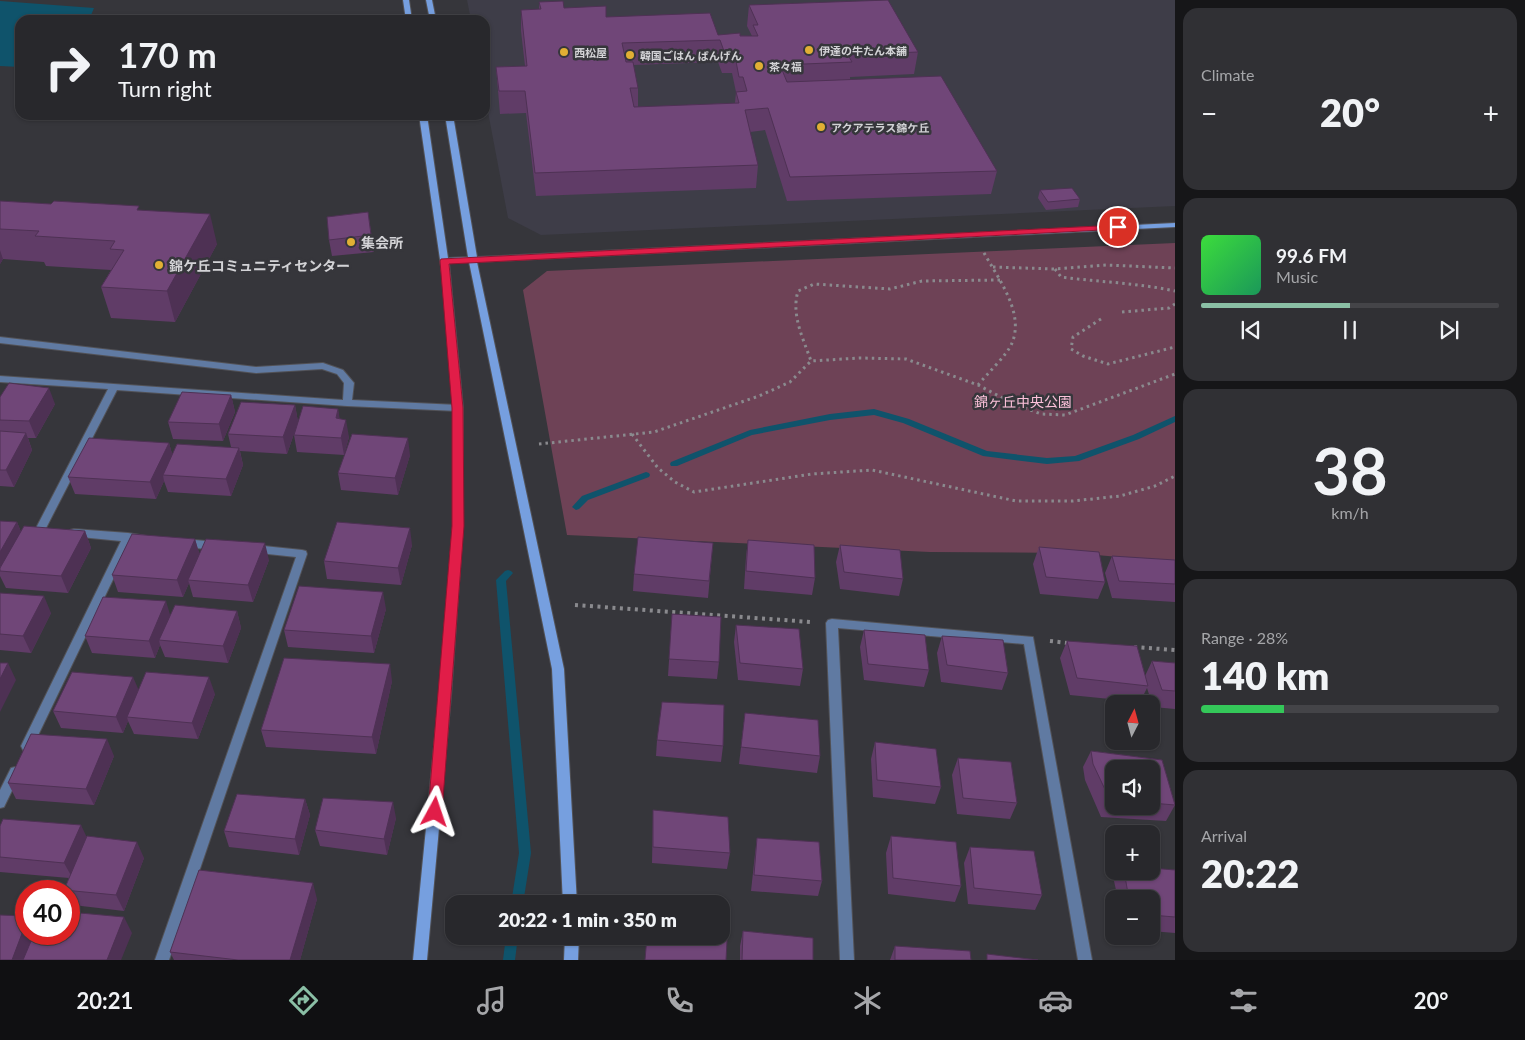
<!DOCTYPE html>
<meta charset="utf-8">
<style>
body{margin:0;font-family:Lato,"Noto Sans JP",sans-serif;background:#303034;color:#f1f3f6;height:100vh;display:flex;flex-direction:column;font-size:19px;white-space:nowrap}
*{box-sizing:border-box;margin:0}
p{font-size:16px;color:#a5a6a9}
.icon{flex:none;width:28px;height:28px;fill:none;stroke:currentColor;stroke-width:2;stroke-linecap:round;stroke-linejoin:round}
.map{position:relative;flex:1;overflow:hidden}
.details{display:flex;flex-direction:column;gap:8px;padding:8px;background:#161618;width:350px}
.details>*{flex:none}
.banner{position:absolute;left:15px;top:15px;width:475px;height:105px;border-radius:15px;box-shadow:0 1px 4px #0004,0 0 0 1px #444448;background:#28282c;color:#f1f3f6;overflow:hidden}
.needle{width:32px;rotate:6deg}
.tools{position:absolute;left:1105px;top:695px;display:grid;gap:10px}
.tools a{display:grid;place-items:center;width:55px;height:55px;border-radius:10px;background:#28282c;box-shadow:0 1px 4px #0004,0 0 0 1px #444448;font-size:25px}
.speed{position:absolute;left:15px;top:880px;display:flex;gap:10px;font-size:25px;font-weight:700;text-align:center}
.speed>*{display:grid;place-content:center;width:65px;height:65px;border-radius:50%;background:#28282c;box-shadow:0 1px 4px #0004,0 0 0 1px #444448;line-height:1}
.speed .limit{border:8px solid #d22;background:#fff;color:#111}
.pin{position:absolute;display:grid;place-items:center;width:42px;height:42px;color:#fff;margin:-21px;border:2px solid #fff;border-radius:50%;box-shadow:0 1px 5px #0007}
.me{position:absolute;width:55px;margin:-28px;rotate:5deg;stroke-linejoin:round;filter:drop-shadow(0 0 4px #0008)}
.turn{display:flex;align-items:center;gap:18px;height:105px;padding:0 20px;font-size:22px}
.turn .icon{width:65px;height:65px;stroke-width:2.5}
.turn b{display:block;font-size:35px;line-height:42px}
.big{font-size:38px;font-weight:800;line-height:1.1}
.details .tile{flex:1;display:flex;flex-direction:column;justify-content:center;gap:8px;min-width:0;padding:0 18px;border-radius:15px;background:#303034}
.details .dial{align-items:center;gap:0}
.dial b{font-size:65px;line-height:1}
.song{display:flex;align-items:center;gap:15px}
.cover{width:60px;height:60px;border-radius:8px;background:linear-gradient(135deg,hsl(120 70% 55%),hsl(150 70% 35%))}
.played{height:5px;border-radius:2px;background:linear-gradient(90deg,#8abfa5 50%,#444448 50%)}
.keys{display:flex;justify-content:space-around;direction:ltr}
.heat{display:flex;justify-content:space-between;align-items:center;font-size:28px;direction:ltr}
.charge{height:8px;border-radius:4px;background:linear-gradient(90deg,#34c759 28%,#444448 0)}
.trip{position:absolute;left:445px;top:895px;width:285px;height:50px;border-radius:15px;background:#28282c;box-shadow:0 1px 4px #0004,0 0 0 1px #444448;font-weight:800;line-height:50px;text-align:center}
.menu{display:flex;height:80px;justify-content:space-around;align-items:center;background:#101012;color:#a5a6a9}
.menu .icon{width:35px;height:35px}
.menu .current{color:#8abfa5}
.menu b{font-size:22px;color:#f1f3f6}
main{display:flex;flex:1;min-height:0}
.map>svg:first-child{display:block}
.built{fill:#3e3d48}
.green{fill:#6e4256}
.water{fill:#0f536b}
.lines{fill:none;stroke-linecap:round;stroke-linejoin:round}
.stream{fill:#0f536b;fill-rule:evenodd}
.street-casing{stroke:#525257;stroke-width:2}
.secondary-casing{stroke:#525257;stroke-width:2}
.path-far1{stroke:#8a8a8e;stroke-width:3;stroke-dasharray:2.5 4;stroke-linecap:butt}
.path{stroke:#8a8a8e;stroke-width:4;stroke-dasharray:3 4.5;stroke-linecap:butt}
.street{fill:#607aa2;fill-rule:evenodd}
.secondary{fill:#769fdf;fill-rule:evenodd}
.wall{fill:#603c67;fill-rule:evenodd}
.shaded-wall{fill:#4e3154}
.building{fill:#704678;stroke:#4e3154;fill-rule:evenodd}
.route{fill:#e11d48;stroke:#92132f}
.poi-dot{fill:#e1af34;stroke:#36363b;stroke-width:2}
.labels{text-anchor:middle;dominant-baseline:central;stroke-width:5;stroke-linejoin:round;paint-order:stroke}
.far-poi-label{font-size:11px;font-weight:bold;fill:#d3d3d6;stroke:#36363b;text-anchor:start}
.poi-label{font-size:14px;font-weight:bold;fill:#d3d3d6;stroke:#36363b;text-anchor:start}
.park-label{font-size:14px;fill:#fcc1da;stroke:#36363b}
</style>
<main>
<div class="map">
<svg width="1175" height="960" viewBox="0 0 1175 960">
<rect width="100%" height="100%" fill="#36363b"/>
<!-- built -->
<path class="built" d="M467,0h708v206l-634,29 -33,-17 -23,-122v-76h-14z"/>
<!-- green -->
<path class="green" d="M1175,243v319l-101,-9 -144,-1 -363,-17 -44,-245 24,-19z"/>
<!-- water -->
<path class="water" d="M0,1l94,7 -5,12h-69v47l-20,-1z"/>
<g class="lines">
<!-- stream -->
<path class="stream" d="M874,409l35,10 78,32 60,7 28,-2 58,-21 42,-19v6l-36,17 -60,22 -32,3 -64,-8 -80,-33 -29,-8 -44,5 -78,15 -75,31h-6l-1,-2 1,-2 79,-32 80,-16z
M646,472l3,1 1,2 -1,2 -61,23 -9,9 -3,1 -4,-3 10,-11z
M508,570l3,1 2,2 -7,8 25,272 -8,51h-12l8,-51 -23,-273 9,-9z
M506,936h12l-3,24h-12z"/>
<defs>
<path id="street" d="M0,337l256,30 67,-4 20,7 11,13 -2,17 106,5 5,3 -5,3 -111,-5 -230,-16 -72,140 -1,3h-8l-1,-3 73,-141 -108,-7v-6l343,24 1,-17 -7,-9 -15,-5 -66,4 -256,-30z
M74,529l54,4 18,3 1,3 -1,3h-15l-100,208 -4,1 -4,-1 -2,-4 100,-205 -51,-5 -1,-3 1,-3z
M184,539l33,3 4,1 1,3 -1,3 -4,1 -33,-3 -4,-1 -1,-3 1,-3z
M253,545l49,5 4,1 1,3 -138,406h-14l141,-403 -47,-5 -1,-3 1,-3z
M832,619l201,18 59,323h-14l-54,-316 -186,-16 16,332h-14l-14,-337 2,-3z
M15,767l4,1 2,4 -17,35 -4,1v-18l11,-22z"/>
<path id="secondary" d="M403,0h6l3,20h-6z
M426,0h6l4,20h-6z
M419,115h8l21,143 20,-1 -23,-142h8l24,142 698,-34v4l-698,35 87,407 13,235h-14l-11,-235 -83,-407 -20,1 14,145v118l-12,170 -24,264h-14l26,-264 14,-170v-118l-9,-121z
M565,936h14l-1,24h-14z"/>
</defs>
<!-- street casing -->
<use href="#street" class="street-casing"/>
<!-- secondary casing -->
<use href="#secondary" class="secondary-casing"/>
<!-- path-far1 -->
<path class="path-far1" d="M993,267l61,2 52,-4 69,3
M1055,269l6,8c38,5 77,6 114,14
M1000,280l-78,1 -32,8 -76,-5 -16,7c-7,24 5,47 13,70l49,-3 46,1 72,26 34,18 29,11 24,1 110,-41
M1122,312l47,-4 6,-4
M1101,319l-28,18 -2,12 12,7 25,8 67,-17
M978,385c8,-10 30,-31 34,-42 13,-31 -15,-66 -29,-92
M632,434l26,34 17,14 19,10 118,-18 60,-4 144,31h57l47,-5 35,-10 20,-10
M539,444l115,-12 105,-36 31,-14 21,-21"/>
<!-- path -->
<path class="path" d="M575,605l236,17
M1050,641l18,2
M1134,647l41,3"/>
<!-- street -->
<use href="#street" class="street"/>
<!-- secondary -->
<use href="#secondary" class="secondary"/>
</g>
<!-- wall -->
<path class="wall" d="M539,2l67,15 112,18 34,1 -5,-10 2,-21 169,47 -4,22 -64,3v2l147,92 -6,23 -204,7 -22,-71 -15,2 8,33 -2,23 -220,8 -10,-83 -26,1 -4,-47 29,-1 -4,-35v-21l18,-1zM718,62l4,11h10l4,19 -1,11 -97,4v-19l-5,-23z
M1040,190l40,9 -2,8 -32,3 -8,-12z
M0,201l141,9 76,34 -42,78 -64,-4 -10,-31 10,-17 -65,-4 -2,-4 -41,-3 -3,5z
M368,212l6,40 -42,4 -3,-16z
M231,395l4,17 -12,29 -50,-2 -5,-17z
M0,397l55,7 -19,34h-8l4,12 -18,37 -14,-1z
M295,405l3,17 40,-13 1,10 10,18 -5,18 -47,-3 -3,-17 3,-10 -10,29 -47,-3 3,14 -12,31 -63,-4 -4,-11 -8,18 -81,-5 -7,-17 101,-34 3,11 59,-7 -3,-13z
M410,455l-12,40 -57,-5 -3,-17z
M0,521l17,1 4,10 64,-1 6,17 -23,45 -62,-5 -6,-12z
M195,539l4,14 70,7 -16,42 -60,-5 -4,-14 -6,14 -65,-5 -6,-17z
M748,540l67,38 -3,17 -68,-6 2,-32z
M713,543l-5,55 -75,-7 1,-17z
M412,545l-11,40 -74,-6 -3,-18z
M840,545l63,34 -4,17 -59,-7 -4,-27z
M1039,547l66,35 -7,17 -58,-5 -7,-30z
M1112,556l63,4v42l-63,-4 -7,-25z
M0,593l51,20 -20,40 -31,-3z
M386,609l-12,44 -86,-6 -4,-17z
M237,611l4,17 -13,35 -63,-6 -5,-12 -5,13 -63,-5 -7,-17 85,-21z
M672,614l47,48 -2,17 -49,-3z
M736,625l67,44 -3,17 -62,-6 -4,-38z
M864,630l65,40 -5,17 -60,-7 -4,-33z
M942,636l66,37 -6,17 -61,-8 -4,-29z
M1067,641l78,35 7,-15 23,2v46l-22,-2 -6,-19 -7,14 -70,-7 -10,-37z
M392,681l-16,73 -110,-7 -5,-17z
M138,690l77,4 -17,45 -64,-5 -6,-13 -5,12 -62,-5 -8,-17z
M745,713l75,43 -3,17 -78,-9z
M657,740l66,6 -2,16 -65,-6z
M875,742l66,45 -6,17 -62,-7 -2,-38z
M1091,751l71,9 13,45 -9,16 -65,-4 -16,-37 -2,-13zM1114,769h37v37h-37z
M114,756l-20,49 -78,-6 -8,-16z
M958,758l59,45 -7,16 -53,-5 -5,-39z
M305,799l5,16 -11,40 -70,-8 -5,-16z
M653,810l77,43 -3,16 -75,-6z
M396,818l-9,37 -67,-9 -5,-16z
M0,826l87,11 57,21 -20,53 -51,-6 -4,-7v-7h-4l-1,-1 5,-12 -69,-6z
M891,836l70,50 -6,16 -67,-8 -2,-41z
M757,838l65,43 -4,15 -67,-5 4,-37z
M970,847l72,48 -7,15 -67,-6 -4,-41z
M1175,870v63l-24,-2v-32h-33l-4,-18 5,-10h32z
M317,899l-17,61h-126l-4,-8z
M743,931l70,29h-73v-14z
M895,946l76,14h-81z"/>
<!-- shaded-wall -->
<path class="shaded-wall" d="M210,214l7,30 -42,78 -8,-31z
M0,250l3,9 -3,5z
M49,388l6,16 -19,34 -7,-17z
M231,395l4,17 -12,29 -4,-17z
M295,405l3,17 -11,32 -4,-17z
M338,409l3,17 -5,-8z
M346,420l3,17 -5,18 -3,-17z
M26,433l6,17 -18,37 -8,-17z
M408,438l2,17 -12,40 -3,-17z
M169,443l5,17 -11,15 1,6 -8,18 -6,-17z
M239,448l4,17 -12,31 -5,-17z
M17,522l7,17 -24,28v-15z
M410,528l2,17 -11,40 -3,-17z
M85,531l6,17 -23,45 -7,-17z
M195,539l5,17 -12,24 1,3 -6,14 -6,-17z
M265,543l4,17 -16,42 -5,-17z
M383,592l3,17 -12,44 -3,-17z
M44,596l7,17 -20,40 -8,-17z
M166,601l5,17 -12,22 1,5 -5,13 -6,-17z
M237,611l4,17 -13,35 -5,-17z
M8,663l8,17 -16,32v-33z
M390,664l2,17 -16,73 -4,-17z
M133,677l7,16 -13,24 1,4 -5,12 -7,-16z
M209,677l6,17 -17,45 -6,-16z
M107,739l7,17 -20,49 -8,-16z
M305,799l5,16 -11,40 -4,-16z
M393,802l3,16 -9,37 -3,-16z
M81,825l8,17 -16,37 -9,-16z
M137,842l7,16 -20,53 -8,-16z
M313,883l4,16 -17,61h-10z
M124,917l8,16 -11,27h-14z
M26,923v11h11l-9,26h-16z"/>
<!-- building -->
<path class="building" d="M888,0l30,52 -70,3 4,7 -72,3 7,17 154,-6 56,95 -207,6 -22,-69 -23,2 13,55 -223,8 -10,-82h-26l-3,-24 31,-1 -6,-56 20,-1 -2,-7 24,-1 1,7 42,-2v11l104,-4 8,22 22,-2v3h18l-5,-11h5l-9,-20zM720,40l4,11h10l5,26h4l4,14 -11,1 3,11 -105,4 -4,-19h8l-5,-26h-7l-4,-19z
M1072,188l8,11 -32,3 -8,-12z
M0,201l51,3 3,-3 85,5 -2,4 73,4 -43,77 -66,-4 23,-37 -14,-1 5,-8 -80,-5 4,-5 -39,-2z
M368,212l3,23 -42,5 -2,-23z
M9,383l40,5 -20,33 -29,-1v-23z
M182,392l49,3 -12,29 -51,-2z
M241,402l54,3 -12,32 -55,-3z
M303,406l35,3 -2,9 10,2 -5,18 -47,-3z
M0,431l26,2 -20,37h-6z
M352,434l56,4 -13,40 -57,-5z
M89,438l80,5 -19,39 -82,-5z
M177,444l62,4 -13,31 -63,-4z
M0,521l17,1 -17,30z
M337,522l73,6 -12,40 -74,-7z
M24,526l61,5 -24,45 -61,-5v-3z
M132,534l63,5 -18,41 -65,-5z
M638,537l75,6 -4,38 -75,-7z
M206,539l59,4 -17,42 -60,-5z
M748,540l66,5 1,33 -69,-7z
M840,545l60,5 3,29 -59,-7z
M1039,547l60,5 6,30 -59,-5z
M1112,556l63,4v24l-56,-3z
M299,586l84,6 -12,44 -87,-6z
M0,593l44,3 -21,40 -23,-2z
M103,597l63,4 -17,40 -64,-5z
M175,605l62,6 -14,35 -64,-6z
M672,614l49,3 -2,45 -50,-3z
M736,625l63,4 4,40 -63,-6z
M864,630l61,5 4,35 -61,-6z
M942,636l61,4 5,33 -61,-8z
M1067,641l70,5 11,40 -71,-8z
M284,658l106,6 -18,73 -111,-7z
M1152,661l23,2v28l-13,-1z
M0,663h8l-8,16z
M72,672l61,5 -17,40 -63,-6z
M146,672l63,5 -17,46 -65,-6z
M662,702l62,3 -1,41 -66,-6z
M745,713l73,7 2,36 -79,-9z
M31,734l76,5 -21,50 -78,-6z
M875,742l61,7 5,38 -64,-7z
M1091,751l71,9 13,45 -24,-2v-34h-37v32l-4,-1 -17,-36z
M958,758l53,4 6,41 -54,-5z
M237,794l68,5 -10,40 -71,-8z
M323,798l70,4 -9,37 -69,-9z
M653,810l75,7 2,36 -77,-6z
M3,819l78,6 -17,38 -64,-6v-31z
M87,836l50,6 -21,53 -52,-5z
M891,836l65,6 5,44 -68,-8z
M757,838l62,4 3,39 -68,-6z
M970,847l64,4 8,44 -68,-7z
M1151,868l24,2v47l-24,-2v-16h-22l-5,-28h27z
M199,870l114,13 -23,77h-52l-68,-8z
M69,912l55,5 -17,43h-84l11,-26h35z
M0,915l26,1v7l-14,37h-12z
M721,922l7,1 -2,37h-81l2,-24h74z
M743,931l70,7v22h-71z
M895,946l75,5 1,9h-76z
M987,954l51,6h-51z"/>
<!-- route -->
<path class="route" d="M1118,225h3v4l-672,35 14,144 1,118 -22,286 -2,4 -5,2 -5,-2 -2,-4 24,-286v-118l-12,-147 1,-2z"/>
<!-- markers -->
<g class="poi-dot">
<circle cx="809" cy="50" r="5"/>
<circle cx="564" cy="52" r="5"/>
<circle cx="630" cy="55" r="5"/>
<circle cx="759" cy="66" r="5"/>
<circle cx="821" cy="127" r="5"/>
<circle cx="351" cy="242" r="5"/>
<circle cx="159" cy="265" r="5"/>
</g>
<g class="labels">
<!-- far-poi labels -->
<g class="far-poi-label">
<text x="819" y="50">伊達の牛たん本舗</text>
<text x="574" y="52">西松屋</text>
<text x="640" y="55">韓国ごはん ばんげん</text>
<text x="769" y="66">茶々福</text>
<text x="831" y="127">アクアテラス錦ケ丘</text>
</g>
<!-- poi labels -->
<g class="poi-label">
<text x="361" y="242">集会所</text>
<text x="169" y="265">錦ケ丘コミュニティセンター</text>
</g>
<!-- park labels -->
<g class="park-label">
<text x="1023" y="401">錦ヶ丘中央公園</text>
</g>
</g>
</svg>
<div class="tools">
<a><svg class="needle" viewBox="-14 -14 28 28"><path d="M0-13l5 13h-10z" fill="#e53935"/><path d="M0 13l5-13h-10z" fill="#a5a6a9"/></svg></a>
<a><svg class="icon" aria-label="sound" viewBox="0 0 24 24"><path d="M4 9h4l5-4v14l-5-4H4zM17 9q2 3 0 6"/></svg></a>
<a>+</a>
<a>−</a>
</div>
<div class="speed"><div class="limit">40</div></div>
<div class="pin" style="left:1118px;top:227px;background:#d93025"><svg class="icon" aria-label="arrive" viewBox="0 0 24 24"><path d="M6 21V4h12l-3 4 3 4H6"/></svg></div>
<svg class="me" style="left:435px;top:812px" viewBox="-20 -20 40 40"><path d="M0-17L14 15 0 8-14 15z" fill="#e11d48" stroke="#fff" stroke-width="4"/></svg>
<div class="trip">20:22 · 1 min · 350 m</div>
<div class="banner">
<div class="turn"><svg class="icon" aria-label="right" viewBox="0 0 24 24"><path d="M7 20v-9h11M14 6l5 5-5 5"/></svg><div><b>170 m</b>Turn right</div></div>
</div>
</div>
<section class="details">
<div class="tile"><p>Climate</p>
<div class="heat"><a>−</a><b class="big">20°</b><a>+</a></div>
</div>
<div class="tile">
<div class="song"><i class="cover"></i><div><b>99.6 FM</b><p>Music</p></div></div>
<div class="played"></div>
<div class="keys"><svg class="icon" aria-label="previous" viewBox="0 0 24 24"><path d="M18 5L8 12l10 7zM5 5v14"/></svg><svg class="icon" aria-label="pause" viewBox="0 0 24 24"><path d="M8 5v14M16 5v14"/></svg><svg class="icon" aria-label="next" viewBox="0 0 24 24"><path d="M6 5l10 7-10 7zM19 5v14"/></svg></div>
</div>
<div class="tile dial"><b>38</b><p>km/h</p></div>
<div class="tile"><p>Range · 28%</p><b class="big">140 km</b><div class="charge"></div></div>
<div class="tile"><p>Arrival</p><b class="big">20:22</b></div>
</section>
</main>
<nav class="menu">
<b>20:21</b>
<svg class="icon current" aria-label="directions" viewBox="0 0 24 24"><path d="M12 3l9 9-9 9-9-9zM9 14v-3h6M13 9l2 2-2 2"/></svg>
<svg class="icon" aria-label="music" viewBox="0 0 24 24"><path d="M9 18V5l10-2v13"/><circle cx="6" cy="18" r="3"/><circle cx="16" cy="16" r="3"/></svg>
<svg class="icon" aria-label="phone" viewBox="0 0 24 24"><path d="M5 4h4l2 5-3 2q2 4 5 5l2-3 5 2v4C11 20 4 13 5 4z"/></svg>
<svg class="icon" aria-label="climate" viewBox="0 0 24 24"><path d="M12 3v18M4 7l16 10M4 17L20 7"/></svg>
<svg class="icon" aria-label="car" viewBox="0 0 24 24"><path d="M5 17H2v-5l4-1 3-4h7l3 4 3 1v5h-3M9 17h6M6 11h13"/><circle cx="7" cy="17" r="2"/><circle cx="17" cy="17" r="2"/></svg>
<svg class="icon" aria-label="filters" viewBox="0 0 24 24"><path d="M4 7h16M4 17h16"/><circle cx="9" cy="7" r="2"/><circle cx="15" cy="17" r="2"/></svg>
<b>20°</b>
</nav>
